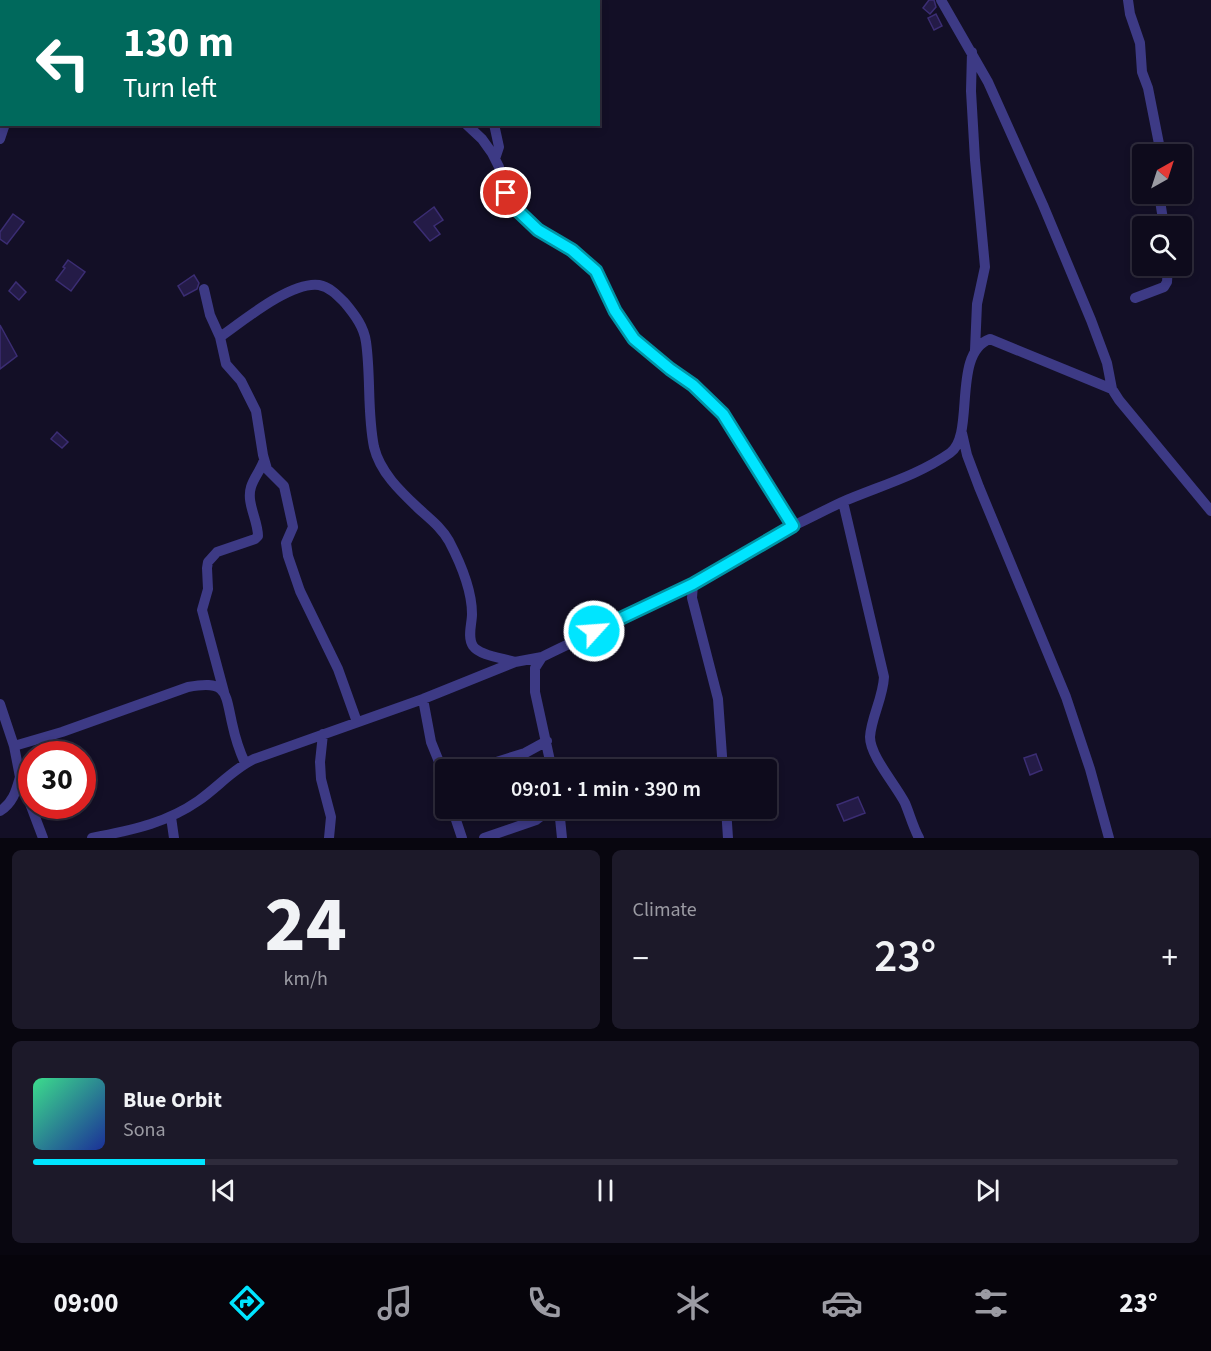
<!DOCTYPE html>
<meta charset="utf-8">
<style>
body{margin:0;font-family:"Source Sans 3",sans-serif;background:#1c1929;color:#f1f3f6;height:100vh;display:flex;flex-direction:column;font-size:22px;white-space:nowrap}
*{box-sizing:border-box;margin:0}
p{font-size:20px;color:#9b9ba3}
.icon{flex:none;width:33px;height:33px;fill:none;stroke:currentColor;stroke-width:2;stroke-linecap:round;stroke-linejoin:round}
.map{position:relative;height:838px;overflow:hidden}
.sheet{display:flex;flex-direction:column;gap:12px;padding:12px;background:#08060f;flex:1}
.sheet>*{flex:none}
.banner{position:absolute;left:0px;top:0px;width:600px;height:126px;box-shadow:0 3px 9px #0003,0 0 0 2px #2e2b3b;background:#00695c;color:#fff;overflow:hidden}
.needle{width:39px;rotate:39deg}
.buttons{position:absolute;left:1132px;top:144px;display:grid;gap:12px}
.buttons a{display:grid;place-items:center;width:60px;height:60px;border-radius:6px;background:#0e0b1c;box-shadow:0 3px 9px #0003,0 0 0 2px #2e2b3b;font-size:30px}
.speed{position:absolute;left:18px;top:741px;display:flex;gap:12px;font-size:30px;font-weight:700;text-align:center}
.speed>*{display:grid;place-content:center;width:78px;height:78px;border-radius:50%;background:#0e0b1c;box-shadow:0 3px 9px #0003,0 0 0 2px #2e2b3b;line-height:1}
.speed .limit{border:9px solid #d22;background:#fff;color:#111}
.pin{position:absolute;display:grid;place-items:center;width:51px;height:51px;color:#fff;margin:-26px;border:3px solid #fff;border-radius:50%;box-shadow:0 2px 6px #0007}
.me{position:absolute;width:66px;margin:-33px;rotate:64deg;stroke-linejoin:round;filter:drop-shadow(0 0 4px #0008)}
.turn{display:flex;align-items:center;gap:21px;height:126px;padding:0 24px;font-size:27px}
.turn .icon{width:78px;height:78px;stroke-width:2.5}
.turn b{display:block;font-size:42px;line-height:51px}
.big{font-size:45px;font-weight:600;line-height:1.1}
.sheet .card{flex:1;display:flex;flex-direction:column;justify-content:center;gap:9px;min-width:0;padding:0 21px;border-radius:9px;background:#1c1929}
.sheet .dial{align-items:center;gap:0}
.dial b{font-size:78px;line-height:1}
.song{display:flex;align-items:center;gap:18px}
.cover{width:72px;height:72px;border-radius:9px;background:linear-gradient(135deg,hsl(150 70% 55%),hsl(230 70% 35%))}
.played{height:6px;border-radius:3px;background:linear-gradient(90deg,#00e5ff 15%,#2e2b3b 15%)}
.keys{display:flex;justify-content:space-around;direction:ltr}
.heat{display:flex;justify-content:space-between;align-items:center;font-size:33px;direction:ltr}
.sheet .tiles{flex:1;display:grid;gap:12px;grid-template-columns:1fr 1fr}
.card:last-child{grid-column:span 2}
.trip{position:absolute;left:435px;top:759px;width:342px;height:60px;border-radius:6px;background:#0e0b1c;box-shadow:0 3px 9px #0003,0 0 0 2px #2e2b3b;font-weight:600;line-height:60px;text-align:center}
.menu{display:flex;height:96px;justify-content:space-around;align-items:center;background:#06040b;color:#9b9ba3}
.menu .icon{width:42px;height:42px}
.menu .on{color:#00e5ff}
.menu b{font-size:27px;color:#f1f3f6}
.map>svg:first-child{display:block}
.building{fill:#241b47;stroke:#3b2d73;stroke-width:1.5}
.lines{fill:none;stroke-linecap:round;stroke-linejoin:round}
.minor{stroke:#3d3a85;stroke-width:10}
.route-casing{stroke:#0095a6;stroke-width:15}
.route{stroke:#00e5ff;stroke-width:10}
</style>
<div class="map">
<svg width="1211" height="838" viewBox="0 0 1211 838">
<rect width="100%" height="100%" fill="#130f26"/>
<!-- building -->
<path class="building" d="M929,0h5l2,7 -6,7 -7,-6z
M936,14l6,12 -8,4 -6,-12z
M434,207l9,13 -9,6 6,8 -10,7 -16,-19z
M13,214l11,8 -17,22 -7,-5v-7z
M68,260l17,12 -14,19 -15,-11 9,-12 -2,-1z
M194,275l5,8 -2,6 -13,7 -6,-10z
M16,282l10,10 -7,8 -10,-9z
M0,325l17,31 -17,13z
M57,432l11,10 -6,6 -11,-9z
M1036,754l6,16 -12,5 -6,-17z
M858,797l7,16 -21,8 -7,-16z"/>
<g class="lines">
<!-- minor -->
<path class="minor" d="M54,0l6,2
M446,0l1,2
M941,0l47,82 55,123 48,115 16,43 5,26 7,11 92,111
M1128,0l2,14 10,29 2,29 6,16 13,66
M41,2v-2
M972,52l-1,39 4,69 10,107 -8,37 -2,46
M466,124l16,15 10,14 7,14 7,26 11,17 24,22 31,18 24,21 19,40 19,28 36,30 23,16 37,37 63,104
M494,124l5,23 -4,12
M0,139l5,-15
M1159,194l5,32
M204,289l6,26 10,22 6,27 15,17 15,30 7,44 4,14 17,17 9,41 -7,16 2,13 12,35 38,78 19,53
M1135,298l29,-11 3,-5 1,-16
M220,337c23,-16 71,-56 99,-52 11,2 19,11 26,18 10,12 19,24 21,39 5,35 1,70 8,105 6,25 26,44 44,61 12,11 23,19 31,33 11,21 23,50 23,73 0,10 -5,23 1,32 7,10 30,12 42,16
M962,433l5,22 12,32 87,210 24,72 19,69
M843,502l41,175c-1,21 -13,41 -14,60 0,19 26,48 35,66 5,12 8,24 14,35
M693,584l-1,14 26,101 5,71
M542,657l-7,11v24l17,78
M224,692l-22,-82 6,-21 -1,-21 1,-6 9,-10 38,-13 3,-3c0,-16 -12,-33 -7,-49 3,-10 10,-17 13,-27
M423,699l8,43 15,37
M0,704l14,42 6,31 23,61
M323,734l-3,28 1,17 10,38 -2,21
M14,746l48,-14 126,-45c39,-7 37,4 44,36 3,14 7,27 13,40
M471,770l54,-17 22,-12
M452,808l10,30
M559,808l3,30
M726,808l2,30
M0,811c13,-8 16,-20 20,-34
M171,817l3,21
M92,838c38,-8 73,-14 106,-37 19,-13 35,-32 56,-42l169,-60 92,-37 27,-5c50,-25 103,-47 152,-74 35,-19 68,-41 103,-59 15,-7 30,-15 45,-22 37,-16 75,-26 108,-49 26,-18 1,-100 40,-114l122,50
M484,838l52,-18 16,-12"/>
</g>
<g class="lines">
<defs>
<path id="route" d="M506,193l11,17 21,20 34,20 24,21 19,40 19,28 36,30 23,16 30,29 70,112 -100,58 -99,47"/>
</defs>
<!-- route casing -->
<use href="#route" class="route-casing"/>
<!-- route -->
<use href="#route" class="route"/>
</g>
</svg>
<div class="buttons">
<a><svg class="needle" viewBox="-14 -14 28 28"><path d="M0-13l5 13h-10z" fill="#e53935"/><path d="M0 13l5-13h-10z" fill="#9b9ba3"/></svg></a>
<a><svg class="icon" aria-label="search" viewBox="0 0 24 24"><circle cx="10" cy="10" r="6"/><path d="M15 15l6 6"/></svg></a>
</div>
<div class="speed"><div class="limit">30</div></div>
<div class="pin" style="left:506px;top:193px;background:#d93025"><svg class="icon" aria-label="arrive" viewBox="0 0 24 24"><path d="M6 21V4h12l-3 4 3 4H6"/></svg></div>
<svg class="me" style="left:594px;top:631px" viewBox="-20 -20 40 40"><circle r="17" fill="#00e5ff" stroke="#fff" stroke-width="3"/><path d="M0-11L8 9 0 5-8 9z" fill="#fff"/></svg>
<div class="trip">09:01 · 1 min · 390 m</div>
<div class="banner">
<div class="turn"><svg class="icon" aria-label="left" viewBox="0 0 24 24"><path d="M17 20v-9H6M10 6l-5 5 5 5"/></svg><div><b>130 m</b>Turn left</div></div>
</div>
</div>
<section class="sheet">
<div class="tiles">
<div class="card dial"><b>24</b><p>km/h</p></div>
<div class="card"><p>Climate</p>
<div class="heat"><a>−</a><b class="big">23°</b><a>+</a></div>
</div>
<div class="card">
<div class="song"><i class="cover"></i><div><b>Blue Orbit</b><p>Sona</p></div></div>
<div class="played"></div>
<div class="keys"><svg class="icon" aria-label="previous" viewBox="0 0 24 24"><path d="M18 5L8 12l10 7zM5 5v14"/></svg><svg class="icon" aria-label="pause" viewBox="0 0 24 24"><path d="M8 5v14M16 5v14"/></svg><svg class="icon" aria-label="next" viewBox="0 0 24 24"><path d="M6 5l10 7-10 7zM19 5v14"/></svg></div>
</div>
</div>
</section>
<nav class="menu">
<b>09:00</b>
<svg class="icon on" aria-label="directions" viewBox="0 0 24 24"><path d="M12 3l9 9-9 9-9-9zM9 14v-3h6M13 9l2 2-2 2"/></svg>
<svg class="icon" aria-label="music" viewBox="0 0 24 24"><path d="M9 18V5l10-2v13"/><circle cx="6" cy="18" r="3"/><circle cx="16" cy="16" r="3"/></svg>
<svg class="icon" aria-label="phone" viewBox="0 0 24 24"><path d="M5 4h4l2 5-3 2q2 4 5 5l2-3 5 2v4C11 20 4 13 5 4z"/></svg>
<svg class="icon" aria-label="climate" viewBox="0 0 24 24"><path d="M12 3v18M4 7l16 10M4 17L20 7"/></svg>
<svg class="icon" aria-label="car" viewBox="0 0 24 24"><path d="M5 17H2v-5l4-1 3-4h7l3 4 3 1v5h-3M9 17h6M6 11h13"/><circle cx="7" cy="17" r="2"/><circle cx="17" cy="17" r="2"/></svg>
<svg class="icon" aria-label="filters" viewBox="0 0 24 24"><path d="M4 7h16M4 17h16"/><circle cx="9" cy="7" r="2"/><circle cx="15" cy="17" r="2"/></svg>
<b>23°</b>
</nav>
